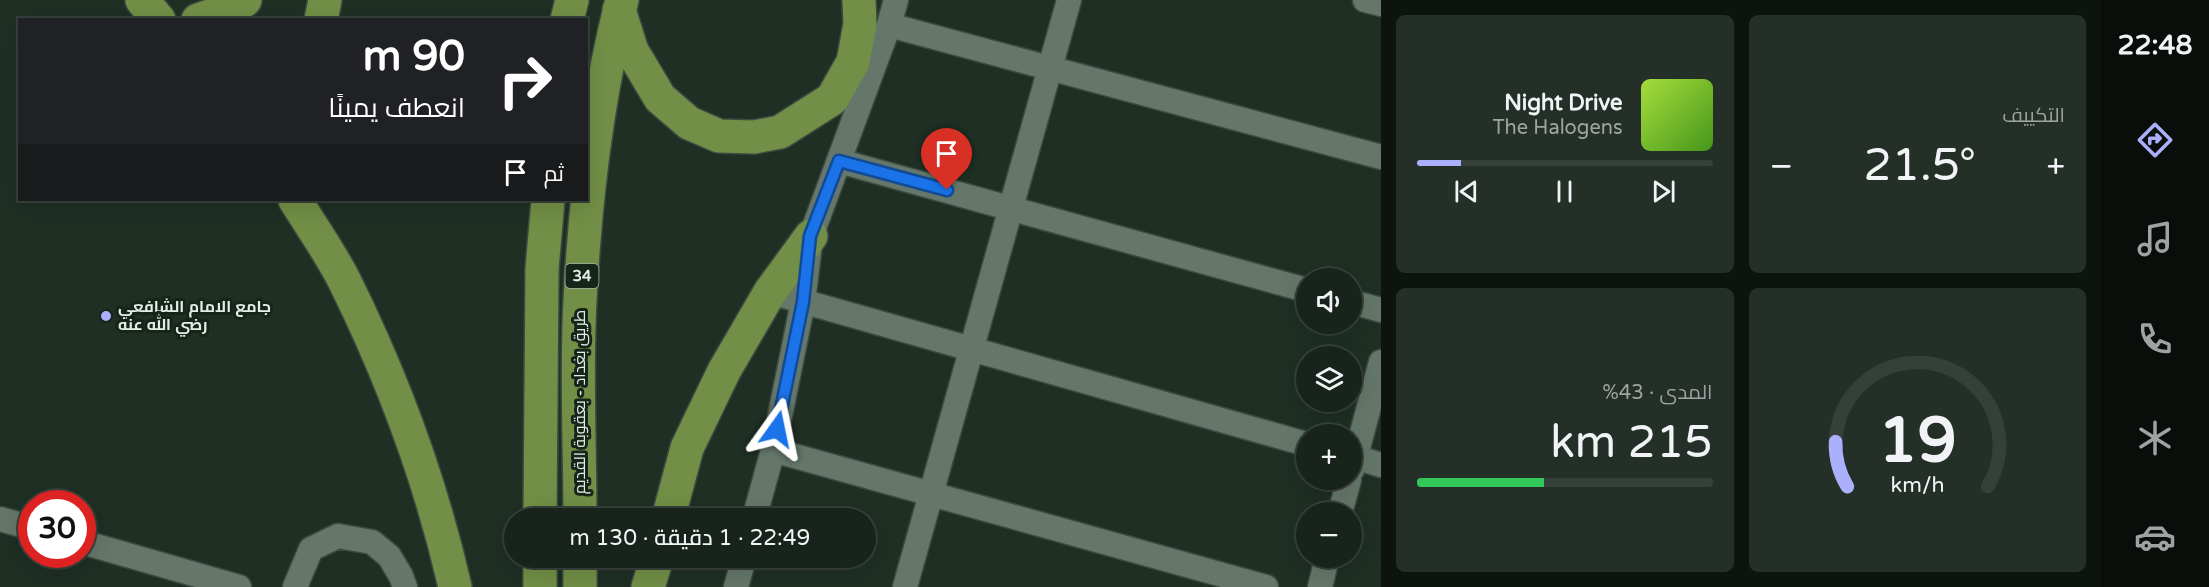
<!DOCTYPE html>
<html lang="ar">
<meta charset="utf-8">
<style>
body{margin:0;font-family:"Varela Round",Cairo,sans-serif;background:#242f28;color:#f1f3f6;direction:rtl;height:100vh;display:flex;flex-direction:column;font-size:22px;white-space:nowrap}
*{box-sizing:border-box;margin:0}
p{font-size:20px;color:#9ea4a3}
.icon{flex:none;width:33px;height:33px;fill:none;stroke:currentColor;stroke-width:2;stroke-linecap:round;stroke-linejoin:round}
.map{position:relative;flex:1;overflow:hidden;direction:ltr}
.drawer{display:flex;flex-direction:column;gap:15px;padding:15px;background:#0d130f;width:720px}
.drawer>*{flex:none}
.hud{position:absolute;left:18px;top:18px;width:570px;height:183px;border-radius:0px;box-shadow:0 6px 24px #0002,0 0 0 2px #36403a;direction:rtl;background:#202124;color:#fff;overflow:hidden}
.fabs{position:absolute;left:1296px;top:268px;display:grid;gap:12px}
.fabs a{display:grid;place-items:center;width:66px;height:66px;border-radius:50%;background:#17231b;box-shadow:0 6px 24px #0002,0 0 0 2px #36403a;font-size:30px}
.speed{position:absolute;left:18px;top:490px;display:flex;gap:12px;font-size:30px;font-weight:700;text-align:center}
.speed>*{display:grid;place-content:center;width:78px;height:78px;border-radius:50%;background:#17231b;box-shadow:0 6px 24px #0002,0 0 0 2px #36403a;line-height:1}
.speed .limit{border:9px solid #d22;background:#fff;color:#111}
.pin{position:absolute;display:grid;place-items:center;width:51px;height:51px;color:#fff;margin:-62px -26px;border-radius:50% 50% 50% 0;rotate:-45deg;box-shadow:0 0 6px #0007}
.pin .icon{rotate:45deg}
.me{position:absolute;width:66px;margin:-33px;rotate:12deg;stroke-linejoin:round;filter:drop-shadow(0 0 4px #0008)}
.turn{display:flex;align-items:center;gap:21px;height:126px;padding:0 24px;font-size:27px}
.turn .icon{width:78px;height:78px;stroke-width:2.5}
.turn b{display:block;font-size:42px;line-height:51px}
.then{display:flex;align-items:center;height:57px;padding:0 24px;background:#0003;gap:12px;font-size:22px}
.big{font-size:45px;font-weight:600;line-height:1.1}
.drawer .tile{flex:1;display:flex;flex-direction:column;justify-content:center;gap:9px;min-width:0;padding:0 21px;border-radius:9px;background:#242f28}
.drawer .dial{align-items:center;gap:0}
.dial svg{height:156px;overflow:visible;fill:none;stroke:#36403a;stroke-width:7;stroke-linecap:round;text-anchor:middle}
.dial text{fill:#f1f3f6;stroke:none}
.song{display:flex;align-items:center;gap:18px}
.cover{width:72px;height:72px;border-radius:9px;background:linear-gradient(135deg,hsl(80 70% 55%),hsl(100 70% 35%))}
.played{height:6px;border-radius:3px;background:linear-gradient(90deg,#aab0fb 15%,#36403a 15%)}
.keys{display:flex;justify-content:space-around;direction:ltr}
.heat{display:flex;justify-content:space-between;align-items:center;font-size:33px;direction:ltr}
.charge{height:9px;border-radius:4px;background:linear-gradient(90deg,#34c759 43%,#36403a 0)}
.drawer .tiles{flex:1;display:grid;gap:15px;grid-template-columns:repeat(2,1fr)}
.trip{position:absolute;left:504px;top:508px;width:372px;height:60px;border-radius:30px;background:#17231b;box-shadow:0 6px 24px #0002,0 0 0 2px #36403a;font-weight:600;line-height:60px;text-align:center;direction:rtl}
main{display:flex;flex:1;min-height:0}
.dock{display:flex;flex-direction:column;width:108px;justify-content:space-around;align-items:center;background:#090e0b;color:#9ea4a3}
.dock .icon{width:42px;height:42px}
.dock .on{color:#aab0fb}
.dock b{font-size:27px;color:#f1f3f6}
.map>svg:first-child{display:block}
.lines{fill:none;stroke-linecap:round;stroke-linejoin:round}
.minor-casing{stroke:#3d4a41;stroke-width:27}
.highway-casing{stroke:#3d4a41;stroke-width:36}
.minor{stroke:#65776a;stroke-width:24}
.highway{stroke:#718f46;stroke-width:33}
.route-casing{stroke:#114b97;stroke-width:15}
.route{stroke:#1a73e8;stroke-width:10}
.poi-dot{fill:#aab0fb;stroke:#16251a;stroke-width:2}
.labels{text-anchor:middle;dominant-baseline:central;stroke-width:6;stroke-linejoin:round;paint-order:stroke}
.shield{fill:#16251a;stroke:#a6b1a8;stroke-width:1.5}
.shield-label{font-size:15px;font-weight:bold;fill:#e3ede5}
.poi-label{font-size:16px;font-weight:bold;fill:#e3ede5;stroke:#16251a;text-anchor:start}
.street-label{font-size:16px;fill:#e3ede5;stroke:#16251a}
</style>
<main>
<nav class="dock">
<b>22:48</b>
<svg class="icon on" aria-label="directions" viewBox="0 0 24 24"><path d="M12 3l9 9-9 9-9-9zM9 14v-3h6M13 9l2 2-2 2"/></svg>
<svg class="icon" aria-label="music" viewBox="0 0 24 24"><path d="M9 18V5l10-2v13"/><circle cx="6" cy="18" r="3"/><circle cx="16" cy="16" r="3"/></svg>
<svg class="icon" aria-label="phone" viewBox="0 0 24 24"><path d="M5 4h4l2 5-3 2q2 4 5 5l2-3 5 2v4C11 20 4 13 5 4z"/></svg>
<svg class="icon" aria-label="climate" viewBox="0 0 24 24"><path d="M12 3v18M4 7l16 10M4 17L20 7"/></svg>
<svg class="icon" aria-label="car" viewBox="0 0 24 24"><path d="M5 17H2v-5l4-1 3-4h7l3 4 3 1v5h-3M9 17h6M6 11h13"/><circle cx="7" cy="17" r="2"/><circle cx="17" cy="17" r="2"/></svg>
</nav>
<section class="drawer">
<div class="tiles">
<div class="tile"><p>التكييف</p>
<div class="heat"><a>−</a><b class="big">21.5°</b><a>+</a></div>
</div>
<div class="tile">
<div class="song"><i class="cover"></i><div><b>Night Drive</b><p>The Halogens</p></div></div>
<div class="played"></div>
<div class="keys"><svg class="icon" aria-label="previous" viewBox="0 0 24 24"><path d="M18 5L8 12l10 7zM5 5v14"/></svg><svg class="icon" aria-label="pause" viewBox="0 0 24 24"><path d="M8 5v14M16 5v14"/></svg><svg class="icon" aria-label="next" viewBox="0 0 24 24"><path d="M6 5l10 7-10 7zM19 5v14"/></svg></div>
</div>
<div class="tile dial"><svg viewBox="0 0 100 80">
<path d="M14 69A42 42 0 1 1 86 69"/>
<path d="M14 69A42 42 0 0 1 8 46" stroke="#aab0fb"/>
<text x="50" y="56" font-size="32" font-weight="700">19</text>
<text x="50" y="72" font-size="11">km/h</text>
</svg></div>
<div class="tile"><p>المدى · 43%</p><b class="big">215 km</b><div class="charge"></div></div>
</div>
</section>
<div class="map">
<svg width="1381" height="587" viewBox="0 0 1381 587">
<rect width="100%" height="100%" fill="#1f2f24"/>
<g class="lines">
<defs>
<path id="minor" d="M1365,0l16,4
M889,25l492,132
M839,161l467,129
M770,292l536,152
M1352,302l29,8
M773,450l493,137
M1352,456l29,9
M1352,470l29,-108
M1340,513l9,-33
M0,519l32,9
M754,519l19,-69 30,-148 8,-66 78,-211 7,-25
M82,542l157,45
M295,587l16,-38 27,-13 34,6 17,14 12,20 4,11
M736,587l8,-29
M905,587l164,-587
M1320,587l7,-29"/>
<path id="highway" d="M142,0l17,20
M619,10l13,41 28,47 29,25 30,13 35,1 26,-5 52,-33 21,-37 7,-38 -1,-24
M198,20l32,-11 15,-9
M321,20l4,-20
M567,20l5,-20
M295,200c17,27 36,54 50,82 48,97 86,200 110,305
M540,519l2,-250 6,-69
M580,519c0,-72 -4,-146 0,-218 5,-101 17,-203 42,-301
M668,519l19,-71 37,-77 46,-79 41,-56
M540,558v29
M580,558v29
M648,587l9,-29"/>
</defs>
<!-- minor casing -->
<use href="#minor" class="minor-casing"/>
<!-- highway casing -->
<use href="#highway" class="highway-casing"/>
<!-- minor -->
<use href="#minor" class="minor"/>
<!-- highway -->
<use href="#highway" class="highway"/>
</g>
<g class="lines">
<defs>
<path id="route" d="M777,429l26,-127 7,-66 29,-75 108,29"/>
</defs>
<!-- route casing -->
<use href="#route" class="route-casing"/>
<!-- route -->
<use href="#route" class="route"/>
</g>
<!-- markers -->
<circle class="poi-dot" cx="106" cy="316" r="6"/>
<g class="labels">
<!-- shield labels -->
<rect class="shield" x="565.5" y="264" width="33" height="24" rx="4.5"/>
<g class="shield-label">
<text x="582" y="276">34</text>
</g>
<!-- poi labels -->
<g class="poi-label">
<text x="118" y="307">جامع الامام الشافعي<tspan x="118" dy="18">رضي الله عنه</tspan></text>
</g>
<!-- street labels -->
<g class="street-label">
<text transform="translate(580 402) rotate(-90)">طريق بغداد - بعقوبة القديم</text>
</g>
</g>
</svg>
<div class="fabs">
<a><svg class="icon" aria-label="sound" viewBox="0 0 24 24"><path d="M4 9h4l5-4v14l-5-4H4zM17 9q2 3 0 6"/></svg></a>
<a><svg class="icon" aria-label="layers" viewBox="0 0 24 24"><path d="M12 4l9 5-9 5-9-5zM3 14l9 5 9-5"/></svg></a>
<a>+</a>
<a>−</a>
</div>
<div class="speed"><div class="limit">30</div></div>
<div class="pin" style="left:947px;top:190px;background:#d93025"><svg class="icon" aria-label="arrive" viewBox="0 0 24 24"><path d="M6 21V4h12l-3 4 3 4H6"/></svg></div>
<svg class="me" style="left:777px;top:429px" viewBox="-20 -20 40 40"><path d="M0-17L14 15 0 8-14 15z" fill="#1a73e8" stroke="#fff" stroke-width="4"/></svg>
<div class="trip">22:49 · 1 دقيقة · 130 m</div>
<div class="hud">
<div class="turn"><svg class="icon" aria-label="right" viewBox="0 0 24 24"><path d="M7 20v-9h11M14 6l5 5-5 5"/></svg><div><b>90 m</b>انعطف يمينًا</div></div>
<div class="then">ثم<svg class="icon" aria-label="arrive" viewBox="0 0 24 24"><path d="M6 21V4h12l-3 4 3 4H6"/></svg></div>
</div>
</div>
</main>
